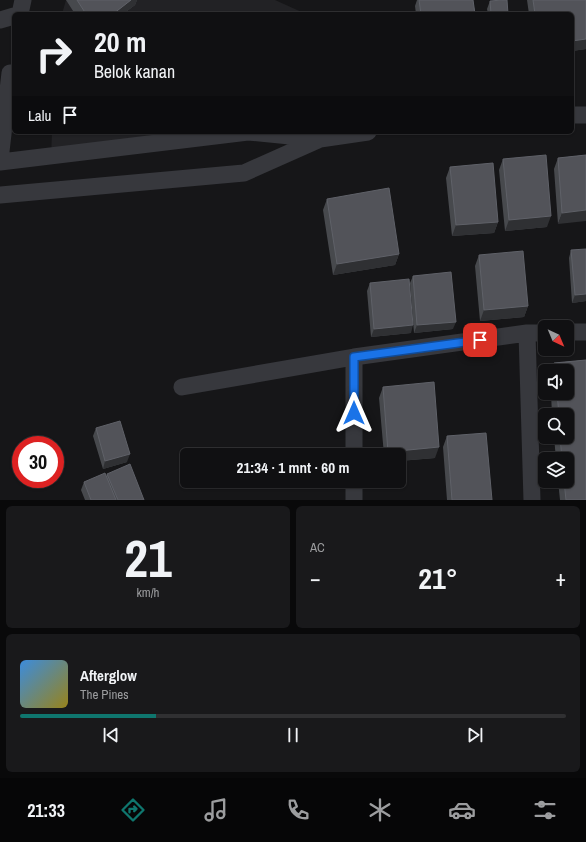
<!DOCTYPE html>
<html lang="id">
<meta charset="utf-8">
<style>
body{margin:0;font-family:"Archivo Narrow",sans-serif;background:#19191b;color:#f1f3f6;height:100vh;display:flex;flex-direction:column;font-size:15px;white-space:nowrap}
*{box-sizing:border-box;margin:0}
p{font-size:13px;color:#9c9d9f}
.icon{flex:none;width:22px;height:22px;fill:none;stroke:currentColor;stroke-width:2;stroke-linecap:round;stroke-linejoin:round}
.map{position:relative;height:500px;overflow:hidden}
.details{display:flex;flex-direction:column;gap:6px;padding:6px;background:#09090a;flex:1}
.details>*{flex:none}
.banner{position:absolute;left:12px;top:12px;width:562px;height:122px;border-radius:6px;box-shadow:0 1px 3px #0004,0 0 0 1px #303032;background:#101012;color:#f1f3f6;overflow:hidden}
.needle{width:26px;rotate:136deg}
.tools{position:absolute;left:538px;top:320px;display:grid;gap:8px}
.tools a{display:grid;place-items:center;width:36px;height:36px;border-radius:6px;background:#101012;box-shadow:0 1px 3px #0004,0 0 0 1px #303032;font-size:20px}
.speed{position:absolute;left:12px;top:436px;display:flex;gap:8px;font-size:20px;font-weight:700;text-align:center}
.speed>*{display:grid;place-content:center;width:52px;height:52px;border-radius:50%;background:#101012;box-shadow:0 1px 3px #0004,0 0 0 1px #303032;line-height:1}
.speed .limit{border:6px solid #d22;background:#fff;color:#111}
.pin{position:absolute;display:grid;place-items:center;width:34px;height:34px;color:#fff;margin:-17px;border-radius:8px;box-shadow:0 2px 6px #0006}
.me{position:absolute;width:44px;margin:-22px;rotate:0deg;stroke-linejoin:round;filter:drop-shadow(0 0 3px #0008)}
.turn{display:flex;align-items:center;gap:14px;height:84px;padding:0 16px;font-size:18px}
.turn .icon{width:52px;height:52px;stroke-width:2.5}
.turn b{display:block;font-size:28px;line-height:34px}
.then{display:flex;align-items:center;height:38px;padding:0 16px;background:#0003;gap:8px;font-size:15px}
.big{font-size:30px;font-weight:700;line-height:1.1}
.details .tile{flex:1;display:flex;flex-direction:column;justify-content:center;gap:6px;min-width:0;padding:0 14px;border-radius:6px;background:#19191b}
.details .dial{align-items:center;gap:0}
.dial b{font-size:52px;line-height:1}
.song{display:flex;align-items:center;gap:12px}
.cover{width:48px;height:48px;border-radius:6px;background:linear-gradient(135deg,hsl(210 70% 55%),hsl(50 70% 35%))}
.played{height:4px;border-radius:2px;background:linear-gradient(90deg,#0f766e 25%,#303032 25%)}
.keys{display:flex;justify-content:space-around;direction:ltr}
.heat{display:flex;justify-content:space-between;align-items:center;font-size:22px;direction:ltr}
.details .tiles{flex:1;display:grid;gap:6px;grid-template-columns:1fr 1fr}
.tile:last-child{grid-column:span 2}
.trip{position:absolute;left:180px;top:448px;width:226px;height:40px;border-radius:6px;background:#101012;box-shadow:0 1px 3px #0004,0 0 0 1px #303032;font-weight:700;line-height:40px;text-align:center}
.tabs{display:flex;height:64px;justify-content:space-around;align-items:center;background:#060607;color:#9c9d9f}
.tabs .icon{width:28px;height:28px}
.tabs .on{color:#0f766e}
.tabs b{font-size:18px;color:#f1f3f6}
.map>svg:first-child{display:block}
.built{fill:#222225}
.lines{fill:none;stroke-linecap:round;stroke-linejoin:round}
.street{stroke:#37383d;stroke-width:17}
.wall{fill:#47494d}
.shaded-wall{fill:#2f3033}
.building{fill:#525359;stroke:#5f6168}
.route-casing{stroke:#114b97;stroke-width:10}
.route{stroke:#1a73e8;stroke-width:7}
</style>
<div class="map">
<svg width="586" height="500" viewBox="0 0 586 500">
<rect width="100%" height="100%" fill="#161618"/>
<!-- built -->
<path class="built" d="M66,0h209l31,14h-244z
M52,132h216l-217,26z"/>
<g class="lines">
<!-- street -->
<path class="street" d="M20,14l3,-14
M0,20l14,-4
M572,115h14
M0,160l10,-87
M0,162l248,-30 72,7 48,-7
M0,195l244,-22 74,-33
M567,332h19
M527,333l5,167
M182,387l172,-30
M354,455v-98l173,-24h18
M354,481v19"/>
</g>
<!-- wall -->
<path class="wall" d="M66,0h71l-2,5 -12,9h-48z
M417,0h56l2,14h-59l-1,-8z
M527,0h59v49l-14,2v-37h-43z
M490,1l18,13h-20l-1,-5z
M586,155l-28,69 -4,-55 4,-11z
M503,159l44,68 -42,4 -6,-61z
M450,167l48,55 -4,11 -42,3 -6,-58z
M327,199l72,55 -4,11 -62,10 -10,-65z
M571,250l15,51 -14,2 -3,-45z
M479,255l49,51 -4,11 -44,4 -5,-55z
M413,276l40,53 -39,4 -4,-50z
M370,283l41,50 -40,4 -4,-46z
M586,360v140h-26l-2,-19h9v-22h-11l-2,-22h13v-22h-15l-1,-22h16v-22h-16l3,-8z
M383,387l52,71 -36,3v-6h-15l-5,-57z
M96,428l31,34 -24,7 -10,-33z
M447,436l45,64h-45l-4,-53z
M107,474l37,26h-59l-4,-10 3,-8 22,-5z"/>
<!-- shaded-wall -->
<path class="shaded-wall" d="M131,0h6l-2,5 -12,9h-10z
M586,39v10l-14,2v-10z
M48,132h55l-1,3z
M586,210v11l-28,3 4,-11z
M551,216l-4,11 -42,4 4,-11z
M498,222l-4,11 -42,3 4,-11z
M399,254l-4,11 -62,10 4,-11z
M586,294v7l-14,2 3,-8z
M528,306l-4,11 -44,4 4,-11z
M456,322l-3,7 -39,4 3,-8z
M413,325l-2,8 -40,4 3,-8z
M439,447l-4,11 -36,3v-6h-12l1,-3z
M130,454l-3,8 -24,7 2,-8z"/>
<!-- building -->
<path class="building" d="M77,0h54l-18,14h-27z
M419,0h54l2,14h-54z
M502,0h5l1,14h-17l-1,-13z
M533,0h53v39l-14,2v-27h-37z
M546,155l5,61 -42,4 -6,-61z
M586,155v55l-24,3 -4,-55z
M493,163l5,59 -42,3 -6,-58z
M389,188l10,66 -62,10 -10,-65z
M586,249v45l-11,1 -4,-45z
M523,251l5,55 -44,4 -5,-55z
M451,272l5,50 -39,3 -4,-49z
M409,279l4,46 -39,4 -4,-46z
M586,360v140h-20l-2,-19h3v-22h-5l-2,-22h7v-22h-8l-2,-22h10v-22h-12l-1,-8z
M434,382l5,65 -51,5 -5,-65z
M120,421l10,33 -25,7 -9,-33z
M486,433l6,67h-40l-5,-64z
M130,464l14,36h-26l-11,-26z
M105,473l11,27h-25l-7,-18z"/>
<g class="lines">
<defs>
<path id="route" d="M354,413v-56l126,-17"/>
</defs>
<!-- route casing -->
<use href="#route" class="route-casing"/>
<!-- route -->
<use href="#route" class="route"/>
</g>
</svg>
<div class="tools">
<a><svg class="needle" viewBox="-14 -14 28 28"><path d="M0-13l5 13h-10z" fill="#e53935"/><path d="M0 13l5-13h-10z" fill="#9c9d9f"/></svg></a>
<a><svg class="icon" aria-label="sound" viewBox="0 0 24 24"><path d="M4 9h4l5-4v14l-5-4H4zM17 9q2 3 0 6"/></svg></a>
<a><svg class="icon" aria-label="search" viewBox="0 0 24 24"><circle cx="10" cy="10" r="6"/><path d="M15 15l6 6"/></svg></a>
<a><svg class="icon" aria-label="layers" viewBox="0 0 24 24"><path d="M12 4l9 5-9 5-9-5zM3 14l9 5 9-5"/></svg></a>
</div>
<div class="speed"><div class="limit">30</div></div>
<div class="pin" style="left:480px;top:340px;background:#d93025"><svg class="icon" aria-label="arrive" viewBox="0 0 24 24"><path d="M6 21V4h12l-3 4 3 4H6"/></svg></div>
<svg class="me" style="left:354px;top:413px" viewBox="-20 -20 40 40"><path d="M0-17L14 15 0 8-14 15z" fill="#1a73e8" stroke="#fff" stroke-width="4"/></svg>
<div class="trip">21:34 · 1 mnt · 60 m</div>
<div class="banner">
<div class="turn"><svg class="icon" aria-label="right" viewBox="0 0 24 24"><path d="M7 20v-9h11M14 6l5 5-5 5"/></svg><div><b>20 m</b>Belok kanan</div></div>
<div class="then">Lalu<svg class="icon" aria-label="arrive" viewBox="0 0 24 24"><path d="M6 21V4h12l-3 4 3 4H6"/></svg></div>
</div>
</div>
<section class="details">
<div class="tiles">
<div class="tile dial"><b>21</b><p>km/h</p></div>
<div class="tile"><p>AC</p>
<div class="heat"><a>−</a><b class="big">21°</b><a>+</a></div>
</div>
<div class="tile">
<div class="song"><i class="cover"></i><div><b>Afterglow</b><p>The Pines</p></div></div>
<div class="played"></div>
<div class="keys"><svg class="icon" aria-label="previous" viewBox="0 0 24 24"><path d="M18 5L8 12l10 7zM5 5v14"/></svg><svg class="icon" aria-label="pause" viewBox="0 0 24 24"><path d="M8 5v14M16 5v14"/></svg><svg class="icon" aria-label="next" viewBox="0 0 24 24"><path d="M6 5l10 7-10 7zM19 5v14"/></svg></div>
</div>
</div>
</section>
<nav class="tabs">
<b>21:33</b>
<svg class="icon on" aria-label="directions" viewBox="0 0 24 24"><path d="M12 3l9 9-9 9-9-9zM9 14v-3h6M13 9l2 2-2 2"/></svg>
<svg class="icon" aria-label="music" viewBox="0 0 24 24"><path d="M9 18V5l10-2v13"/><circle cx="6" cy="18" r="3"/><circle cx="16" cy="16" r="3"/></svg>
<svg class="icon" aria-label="phone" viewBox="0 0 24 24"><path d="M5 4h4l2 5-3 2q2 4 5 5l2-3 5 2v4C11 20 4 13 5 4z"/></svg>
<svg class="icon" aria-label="climate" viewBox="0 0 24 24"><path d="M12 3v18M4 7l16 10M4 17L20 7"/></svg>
<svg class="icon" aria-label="car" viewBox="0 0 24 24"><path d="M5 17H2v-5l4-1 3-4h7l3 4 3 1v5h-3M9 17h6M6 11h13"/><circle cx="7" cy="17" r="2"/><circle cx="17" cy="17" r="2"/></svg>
<svg class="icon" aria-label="filters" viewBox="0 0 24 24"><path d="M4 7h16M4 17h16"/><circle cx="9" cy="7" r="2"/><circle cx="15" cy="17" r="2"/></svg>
</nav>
